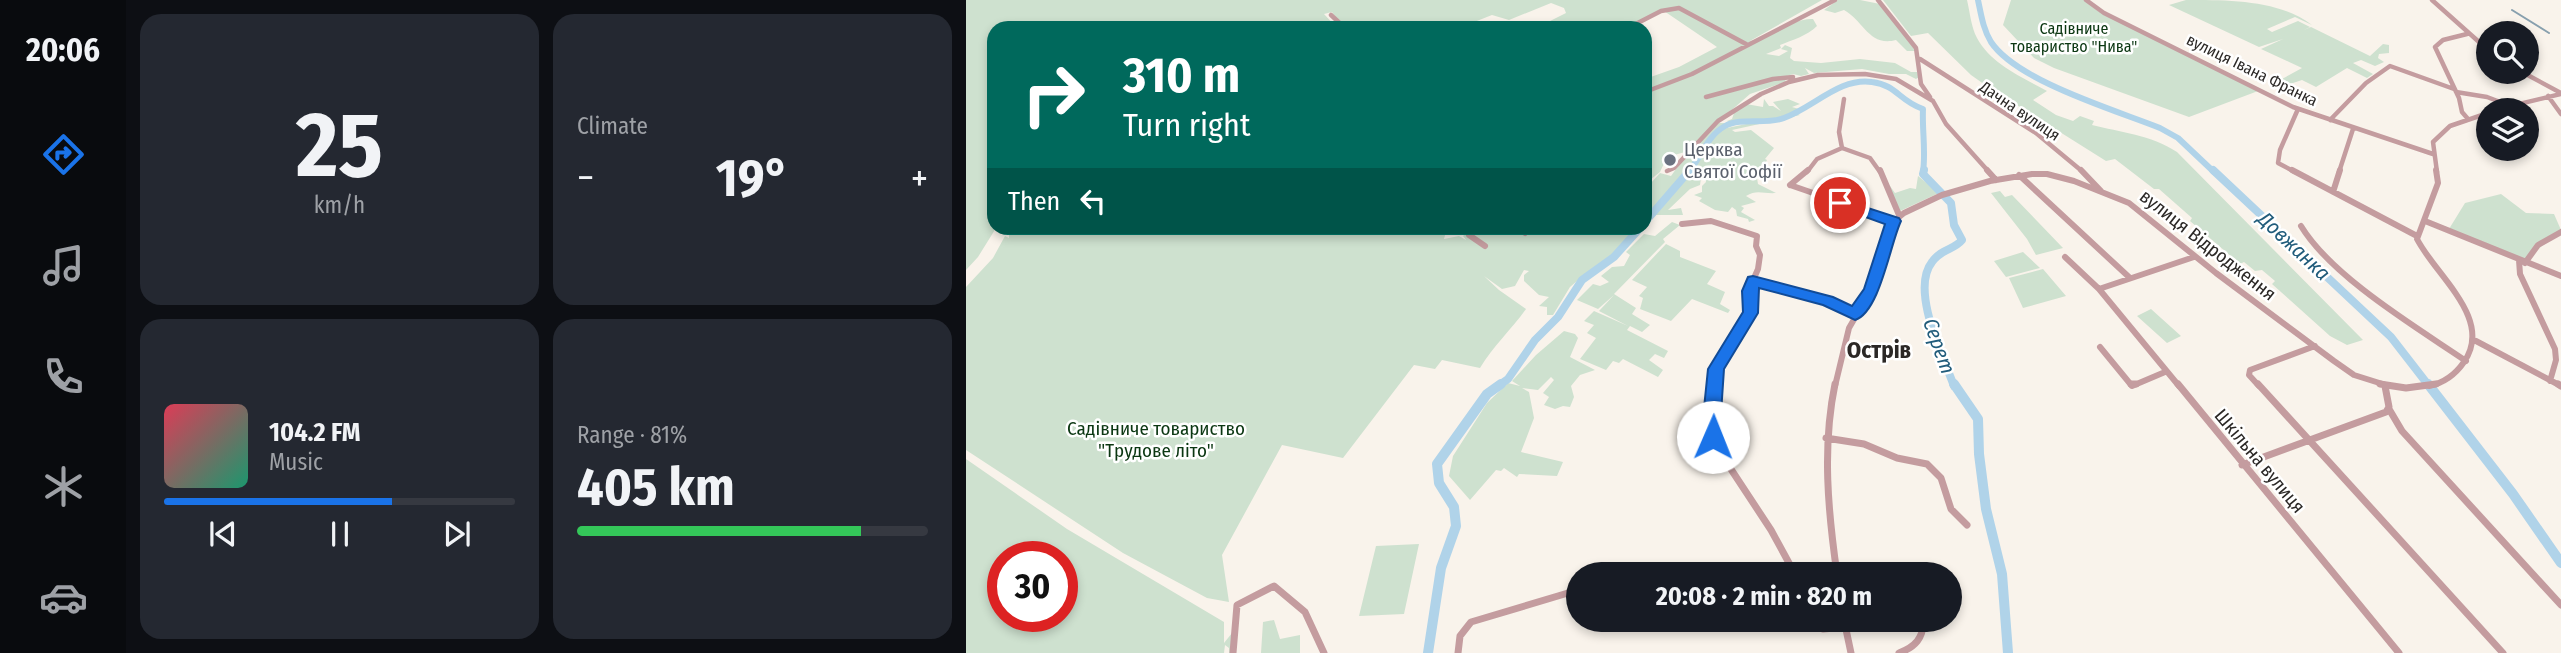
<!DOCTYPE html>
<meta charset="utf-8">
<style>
body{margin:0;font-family:"Fira Sans Condensed",sans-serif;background:#242831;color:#f1f3f6;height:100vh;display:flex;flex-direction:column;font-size:26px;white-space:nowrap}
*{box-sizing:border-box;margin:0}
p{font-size:23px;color:#9ea1a6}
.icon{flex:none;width:38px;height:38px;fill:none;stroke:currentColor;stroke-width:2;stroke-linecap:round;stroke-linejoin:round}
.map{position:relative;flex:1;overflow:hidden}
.drawer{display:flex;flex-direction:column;gap:14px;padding:14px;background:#0d0f14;width:840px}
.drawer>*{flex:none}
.banner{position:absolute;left:21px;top:21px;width:665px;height:214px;border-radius:21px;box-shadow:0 4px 10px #0003;background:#00695c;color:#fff;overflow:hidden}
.tools{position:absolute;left:1510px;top:21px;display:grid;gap:14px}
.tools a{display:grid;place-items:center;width:63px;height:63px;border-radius:50%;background:#171b24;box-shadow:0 4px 10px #0003;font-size:35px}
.speed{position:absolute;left:21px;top:541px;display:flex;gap:14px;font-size:35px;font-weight:700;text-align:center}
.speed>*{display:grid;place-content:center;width:91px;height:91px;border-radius:50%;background:#171b24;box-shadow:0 4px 10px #0003;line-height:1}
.speed .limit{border:10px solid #d22;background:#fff;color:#111}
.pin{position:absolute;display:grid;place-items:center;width:60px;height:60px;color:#fff;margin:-30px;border:4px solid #fff;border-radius:50%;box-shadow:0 2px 7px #0007}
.me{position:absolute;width:77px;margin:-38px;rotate:1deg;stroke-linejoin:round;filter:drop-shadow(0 0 5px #0008)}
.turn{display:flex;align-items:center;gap:24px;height:147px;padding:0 21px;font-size:32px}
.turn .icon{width:91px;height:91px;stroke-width:2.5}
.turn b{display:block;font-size:49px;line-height:60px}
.then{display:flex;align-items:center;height:66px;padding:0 21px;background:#0003;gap:14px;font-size:26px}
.big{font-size:52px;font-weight:700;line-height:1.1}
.drawer .card{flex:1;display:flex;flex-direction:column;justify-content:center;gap:10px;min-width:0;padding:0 24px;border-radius:21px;background:#242831}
.drawer .dial{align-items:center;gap:0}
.dial b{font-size:91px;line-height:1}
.song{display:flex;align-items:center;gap:21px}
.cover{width:84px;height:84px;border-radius:10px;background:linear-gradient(135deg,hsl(350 70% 55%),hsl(160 70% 35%))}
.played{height:7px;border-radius:4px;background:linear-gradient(90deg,#1a73e8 65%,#363941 65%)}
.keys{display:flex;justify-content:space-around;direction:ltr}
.heat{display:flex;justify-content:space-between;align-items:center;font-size:38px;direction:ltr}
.charge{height:10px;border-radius:5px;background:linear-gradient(90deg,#34c759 81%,#363941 0)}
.drawer .tiles{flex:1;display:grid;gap:14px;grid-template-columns:repeat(2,1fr)}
.trip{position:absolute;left:600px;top:562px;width:396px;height:70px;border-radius:35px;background:#171b24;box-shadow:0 4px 10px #0003;font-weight:700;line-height:70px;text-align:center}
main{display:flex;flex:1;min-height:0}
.tabs{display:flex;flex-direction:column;width:126px;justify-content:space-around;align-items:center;background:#090b0e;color:#9ea1a6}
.tabs .icon{width:49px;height:49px}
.tabs .current{color:#1a73e8}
.tabs b{font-size:32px;color:#f1f3f6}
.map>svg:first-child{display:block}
.green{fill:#cee1cf;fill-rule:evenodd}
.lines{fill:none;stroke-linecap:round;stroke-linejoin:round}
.stream{stroke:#88a0ae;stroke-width:2}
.river-far2{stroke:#b0d3e9;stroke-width:6}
.river-far1{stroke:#b0d3e9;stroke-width:8}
.river{stroke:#b0d3e9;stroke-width:10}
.minor-far2{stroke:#c49c9f;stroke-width:4.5}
.minor-far1{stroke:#c49c9f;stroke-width:6}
.minor{stroke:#c49c9f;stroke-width:7}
.route{fill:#1a73e8;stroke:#114b97;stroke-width:2}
.worship-dot{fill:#6b7280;stroke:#fff;stroke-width:2.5}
.labels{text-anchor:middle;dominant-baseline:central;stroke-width:5;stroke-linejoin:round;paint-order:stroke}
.far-park-label{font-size:16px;fill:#0b3712;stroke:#fff}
.far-street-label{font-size:16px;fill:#2b2826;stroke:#fff}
.worship-label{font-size:19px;fill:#5b616d;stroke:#fff;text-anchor:start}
.street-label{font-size:19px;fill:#2b2826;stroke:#fff}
.park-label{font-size:19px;fill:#0b3712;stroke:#fff}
.water-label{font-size:21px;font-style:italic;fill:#215c7b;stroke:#fff}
.quarter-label{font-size:23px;font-weight:bold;fill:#2b2826;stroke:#fff}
</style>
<main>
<nav class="tabs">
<b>20:06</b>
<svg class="icon current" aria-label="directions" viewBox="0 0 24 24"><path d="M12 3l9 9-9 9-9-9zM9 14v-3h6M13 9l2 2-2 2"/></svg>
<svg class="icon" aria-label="music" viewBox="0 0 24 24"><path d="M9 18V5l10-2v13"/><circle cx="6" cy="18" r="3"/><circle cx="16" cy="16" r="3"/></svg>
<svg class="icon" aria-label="phone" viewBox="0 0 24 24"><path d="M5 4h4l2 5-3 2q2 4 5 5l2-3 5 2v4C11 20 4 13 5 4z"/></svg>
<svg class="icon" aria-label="climate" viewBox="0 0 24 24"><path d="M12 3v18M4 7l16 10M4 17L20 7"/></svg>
<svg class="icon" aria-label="car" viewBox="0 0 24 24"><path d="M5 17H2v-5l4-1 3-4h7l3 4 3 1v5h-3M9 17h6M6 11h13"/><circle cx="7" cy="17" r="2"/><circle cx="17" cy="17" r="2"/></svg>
</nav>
<section class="drawer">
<div class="tiles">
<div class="card dial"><b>25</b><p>km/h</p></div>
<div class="card"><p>Climate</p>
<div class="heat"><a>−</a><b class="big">19°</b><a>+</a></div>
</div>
<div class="card">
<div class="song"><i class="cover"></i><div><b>104.2 FM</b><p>Music</p></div></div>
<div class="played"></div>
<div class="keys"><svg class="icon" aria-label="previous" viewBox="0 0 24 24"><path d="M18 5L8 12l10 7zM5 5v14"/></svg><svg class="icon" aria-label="pause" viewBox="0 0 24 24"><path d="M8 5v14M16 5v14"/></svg><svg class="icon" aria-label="next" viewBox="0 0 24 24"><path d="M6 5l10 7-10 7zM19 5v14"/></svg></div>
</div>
<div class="card"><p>Range · 81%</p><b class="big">405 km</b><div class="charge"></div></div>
</div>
</section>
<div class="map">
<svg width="1595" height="653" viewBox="0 0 1595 653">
<rect width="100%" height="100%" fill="#f9f3eb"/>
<!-- green -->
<path class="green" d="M0,0h856l-72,41c21,-3 42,-23 63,-22l4,7c-10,10 -25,14 -37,19l1,3 -15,6 13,2 9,-5 -7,-2 4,-4 7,3 -2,10 4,3 27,2 39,-4 35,4 16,9h6l2,5 -3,2 -10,-5h-17l-27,-5 -48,4 -9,-5 4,6 -8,2 -8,-2 -6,2 -2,6 -35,12 -55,48 24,-19h9l-6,6 44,-9 -36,3 -3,-2 5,-2 3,-9 11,-6 17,3 1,-8 5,7h4l8,5 -8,-9 15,-3 12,5 -8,3 7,2 -4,4 5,2 -68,15 3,2 16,-2 23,18 -9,11 2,1 -2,4h-3l-5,7 7,2 -2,3 -12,-2 1,4h6l1,6 18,9c-13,1 -19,-4 -30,3l10,6 -15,4 3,2 -3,4 14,8 -6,2 -1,-3 -11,-3 -1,-6 -4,-3 -4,5 -13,-2 -16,-9 3,-3 -8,-3 8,-3v-6l4,-4 -1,-8 -3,-2 -2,13 -10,4 -22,21 13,-2 2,7h-30l-1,-4 9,-6 6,-12 -22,25v-27l7,-6 -2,-1 10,-11 11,3 23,-32 -9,8 -18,5 -7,15 -15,12v-105l34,-12 38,-20 -53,-36 -36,17h-92l30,-15 -2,-5 -13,-5 -42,17 -17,-5 -33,13h-116l-11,-16 -8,2 13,14h-69l5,-2 -10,2h-269v200h2l-18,29 -12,13z
M872,0h22l20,4 36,47h-9l-11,-11c-27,7 -32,-19 -52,-30l-9,3 -11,-3z
M917,0h84c3,12 4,27 10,38 14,26 45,39 70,53l-14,9 23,15 17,6 7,-5 14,5 -2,4c28,7 59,10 85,27l186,188 -16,5 -17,-9 -58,-52 3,-3 -13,-11 -7,1 -11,-9 -4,2 -50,-43 2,-3 -33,-29h-5l-39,-30 -9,2 -118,-74 -17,-12 -43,-42 -17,3z
M1045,0h74l13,11 160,80 -69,26 -135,-49 -20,-10 -31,-33z
M1220,0c44,0 93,0 126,25l-17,-8 -28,12 5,3 26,-11 12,6 -6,3 7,-3 59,29 13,-12 6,1v8l-10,1 -1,4 6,4 -9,4 -14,-6 -8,3 20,11 -6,4 -20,-10 -31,19 -14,-7 -12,4 -8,-5 20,-11 -41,-19 22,-10 -24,8 -90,-42z
M952,176l21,17 -39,18 -11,-23 1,-2 5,7 15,-5 6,1z
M1034,191l5,6 7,-2 51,53 -27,7 -9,-16 -36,-46z
M1535,194l25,19 28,1 7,16 -37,31 -75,-32 16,-26z
M706,222l8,3 -17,14 2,3 -51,52 22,14 -4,6 18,11 -8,7 -12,-6 -3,4 41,21 -4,7 -9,-4 -6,6 14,10 -5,7 -35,-18 -4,4 -6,-2 -7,9 -26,-11 16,-21 -9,-5 7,-8 -10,-4 10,-10 34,15 -29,-15 15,-16 -16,14 -21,-9 16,-16 7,2 9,-4 -8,-6 11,-9 12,-1 6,-11 -4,-3 18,-18 11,2z
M43,228h438l-3,11 15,-3 7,4 -3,-4 3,-3 -7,-5h179l-28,31 -26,16 -14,12 -17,28h-6v-8l-8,-1 10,-9 -10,-2 -15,-14v-6l5,-4 -5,-1 -9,16 -13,3 -18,-13 15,14 27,19c-15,21 -33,37 -46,59l-38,-8 -7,9 -21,-4 -71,93 -61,-13 -60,110 7,47 -22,-4 -84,-45 -157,-103v-163l27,-29 12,-22 4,2z
M700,244l14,7v6l36,14 -9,13 18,8 -5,12 10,6 -2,3 -36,-14 -21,22 -31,-12 3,-11 -4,-2 8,-9 -15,-7z
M1057,252l17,16 -34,9 -12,-16z
M1077,269l23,27 -43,12 -14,-30z
M1185,309l30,27 -14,7 -30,-27z
M598,331l11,3 3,4 -8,19 25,13 -15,5 -9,11 3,11 -4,10 -7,-1 -8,3 -11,-4 5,-8 -6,-4 11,-13 -3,-3 -13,13 -16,-2 7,4 5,26 -13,34 42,10 -6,14 -38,-2 -2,3 -13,-9 -3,3 -5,-1 -26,30 -21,-24 4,-20 34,-53 21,-20 12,3 -8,-5 24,-26z
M0,459l101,70 157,93v21l8,-10 1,20h-4v-5l-4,-3 -1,8h-258zM37,556h59v60h-59z
M453,544l-15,70 -45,2 17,-70z
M308,620l6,19 20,-4v18h-39l2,-31z"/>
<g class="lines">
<!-- stream -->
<path class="stream" d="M1546,10l37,23"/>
<!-- river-far2 -->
<path class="river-far2" d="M1012,0c3,14 5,29 13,42 26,39 124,68 169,86l18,10 36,34
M723,172c12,-15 18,-36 36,-46 16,-9 42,-1 59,-8 29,-10 56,-41 88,-36 25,3 27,19 51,27 -1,22 3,42 0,63"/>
<!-- river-far1 -->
<path class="river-far1" d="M958,170l-1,4 28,29 3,22 8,15c-8,10 -20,8 -30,22 -22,28 11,94 22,124
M1247,170l178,167 38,49
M679,222l45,-52
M532,386l10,-7 27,-39 23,-23 24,-37 32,-23 26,-29"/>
<!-- river -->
<path class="river" d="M988,384l24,35 1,35 7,55 16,65 6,79
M1462,384l85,110 48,69
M462,653l13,-85 15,-42 -2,-19 -15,-24 -2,-19 50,-70 14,-10"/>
<!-- minor-far2 -->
<path class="minor-far2" d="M912,0l38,48 5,36 9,13
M1120,0l18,13 189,94 140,47
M1466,0l56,50
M365,15l14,13
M662,28l33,-17 18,-3 67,36
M1501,34l-24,6 -8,7 24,51 3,14 6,7
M954,59l116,74 47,39
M1556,72l39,21
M679,92l47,-18 143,-74
M1490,92l31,5 21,8
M1582,96l13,18
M740,97l67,-18 20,-2
M1528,110l67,-16
M1364,120l36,-37 24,-17 64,23
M876,148l-3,-16 5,-33
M701,171l7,-3 44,-47 43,-27 28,-12 29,-7 47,-1 31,5 37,22 13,23 43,48
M841,172l10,-13 25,-11 28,10 10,14
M1329,172l-17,-9 2,-13 18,-41
M1373,172l14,-43
M1471,172l-4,-30 17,-16 38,-13"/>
<!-- minor-far1 -->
<path class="minor-far1" d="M914,170l19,45
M1021,170l9,10
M1115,170l20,21
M1326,170l125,66
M1053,175l111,103
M824,185l18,-15
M824,185l104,36
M1367,192l7,-22
M1459,221l136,55
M716,224l29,-3 46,15 -1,10 4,9 -2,14 -7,16 -1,28 -34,56 -1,17
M1335,226c31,51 115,101 165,135
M513,228l-10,7 16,11
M550,228l9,5
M1099,257l34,32 80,97
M1553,260l1,14 35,75 1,11 -6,21
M1559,263l13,-18 23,-13
M787,281l75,20 27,13
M1133,289l95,-32
M1510,341l85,45
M1134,347l32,39 33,-14
M869,386l14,-58 21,-36 12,-47 11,-23 11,-9 38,-18 48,-14 42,-7h15l27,7 55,22 87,70 118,88 20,14 35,11
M1293,386l-10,-11 1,-5 65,-24
M1463,386c15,-3 26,-11 35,-24 30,-43 -28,-86 -47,-123l21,-56 -2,-13"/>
<!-- minor -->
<path class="minor" d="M749,384l-4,44 8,23 52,79 24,44
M869,384c-13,63 -7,127 2,190
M1165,384h5
M1212,384l221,269
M1292,384l245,269
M1414,384l26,4 30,-4
M1592,384l3,2
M1423,409l13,22 159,174
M860,438l38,6 33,14 30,6 14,14 10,31 16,16
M1276,465l144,-53 3,-5 -4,-21
M782,620l24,7 31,-7
M850,620l7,9 23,-2
M878,620l7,33
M267,653l4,-48 37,-19 31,26 19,41
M492,653l2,-17 11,-14 107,-32
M933,653c16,-6 25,-15 24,-33"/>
</g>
<!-- route -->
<path class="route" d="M874,199l59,19 2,3c-11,23 -21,91 -46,99l-32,-15 -64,-17 -1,25 -34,56 -4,59 2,9 -2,5 -7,2 -6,-2 -5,-14 6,-59 35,-57 -1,-21 6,-14 5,-1 80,21 19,9 12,-17 21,-65 -50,-18v-6z"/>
<!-- markers -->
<circle class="worship-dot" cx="704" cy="160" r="7"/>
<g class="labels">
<!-- far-park labels -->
<g class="far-park-label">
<text x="1108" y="28">Садівниче<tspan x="1108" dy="18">товариство "Нива"</tspan></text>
</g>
<!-- far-street labels -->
<g class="far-street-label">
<text transform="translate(1286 70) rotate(26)">вулиця Івана Франка</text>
<text transform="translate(1054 111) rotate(34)">Дачна вулиця</text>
</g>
<!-- worship labels -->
<g class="worship-label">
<text x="718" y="149">Церква<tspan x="718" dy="22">Святої Софії</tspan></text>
</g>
<!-- street labels -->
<g class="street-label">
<text transform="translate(1242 245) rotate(38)">вулиця Відродження</text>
<text transform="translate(1294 461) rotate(50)">Шкільна вулиця</text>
</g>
<!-- park labels -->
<g class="park-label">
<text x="190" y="428">Садівниче товариство<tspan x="190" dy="22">"Трудове літо"</tspan></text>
</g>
<!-- water labels -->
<g class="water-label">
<text transform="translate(1328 246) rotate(43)">Довжанка</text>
<text transform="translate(973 346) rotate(70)">Серет</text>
</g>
<!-- quarter labels -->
<g class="quarter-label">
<text x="913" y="350">Острів</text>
</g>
</g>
</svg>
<div class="tools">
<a><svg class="icon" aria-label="search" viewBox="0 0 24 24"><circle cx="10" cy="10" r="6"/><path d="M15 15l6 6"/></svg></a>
<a><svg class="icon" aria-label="layers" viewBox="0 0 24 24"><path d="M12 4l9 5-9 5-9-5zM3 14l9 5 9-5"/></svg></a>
</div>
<div class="speed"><div class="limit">30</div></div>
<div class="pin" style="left:874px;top:203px;background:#d93025"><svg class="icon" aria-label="arrive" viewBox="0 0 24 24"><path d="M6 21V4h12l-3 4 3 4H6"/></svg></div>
<svg class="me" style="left:747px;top:437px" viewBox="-20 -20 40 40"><circle r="19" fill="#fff"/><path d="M0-13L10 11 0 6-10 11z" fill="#1a73e8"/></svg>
<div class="trip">20:08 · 2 min · 820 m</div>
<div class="banner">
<div class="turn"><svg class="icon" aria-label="right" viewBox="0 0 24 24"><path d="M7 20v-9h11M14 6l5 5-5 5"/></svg><div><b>310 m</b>Turn right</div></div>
<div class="then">Then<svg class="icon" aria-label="left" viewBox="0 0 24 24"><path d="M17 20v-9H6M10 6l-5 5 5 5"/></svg></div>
</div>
</div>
</main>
